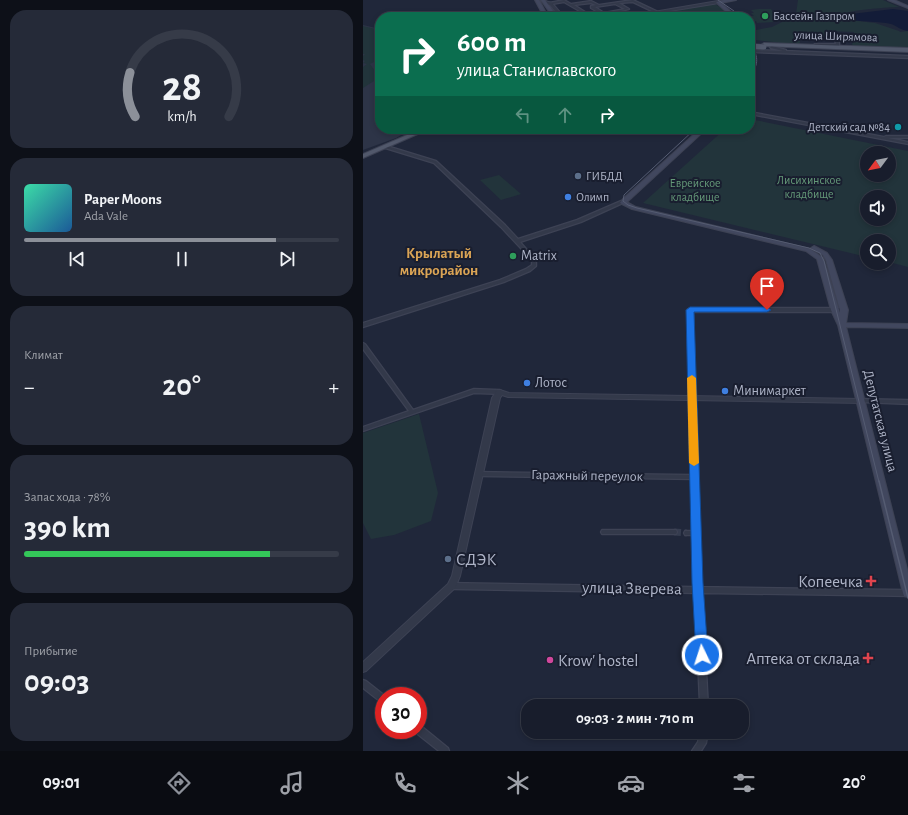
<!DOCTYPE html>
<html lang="ru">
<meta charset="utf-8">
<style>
body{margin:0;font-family:"Alegreya Sans",sans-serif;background:#252a38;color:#f1f3f6;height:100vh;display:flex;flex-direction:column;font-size:15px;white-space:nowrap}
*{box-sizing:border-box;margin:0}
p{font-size:13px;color:#9fa2a9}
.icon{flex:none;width:22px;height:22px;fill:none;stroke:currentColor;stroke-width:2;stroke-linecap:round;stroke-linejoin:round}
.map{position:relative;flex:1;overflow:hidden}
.details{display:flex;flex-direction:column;gap:10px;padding:10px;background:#0d1018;width:363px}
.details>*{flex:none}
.banner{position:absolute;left:12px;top:12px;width:380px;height:122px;border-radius:16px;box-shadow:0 2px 6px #0003,0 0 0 1px #363b48;background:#0b6e4f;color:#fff;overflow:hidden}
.needle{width:26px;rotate:238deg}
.buttons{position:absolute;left:497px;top:146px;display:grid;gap:8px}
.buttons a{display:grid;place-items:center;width:36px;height:36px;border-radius:50%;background:#181d2c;box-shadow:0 2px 6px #0003,0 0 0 1px #363b48;font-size:20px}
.speed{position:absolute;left:12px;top:687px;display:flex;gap:8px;font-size:20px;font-weight:700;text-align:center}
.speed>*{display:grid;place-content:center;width:52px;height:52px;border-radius:50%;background:#181d2c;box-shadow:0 2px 6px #0003,0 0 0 1px #363b48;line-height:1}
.speed .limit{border:6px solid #d22;background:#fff;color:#111}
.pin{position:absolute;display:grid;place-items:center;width:34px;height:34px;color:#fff;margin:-41px -17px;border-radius:50% 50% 50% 0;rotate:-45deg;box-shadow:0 0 4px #0007}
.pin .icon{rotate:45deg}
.me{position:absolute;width:44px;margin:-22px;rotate:356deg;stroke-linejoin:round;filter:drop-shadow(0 0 3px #0008)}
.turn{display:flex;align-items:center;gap:14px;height:84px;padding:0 16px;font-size:18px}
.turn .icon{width:52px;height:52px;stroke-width:2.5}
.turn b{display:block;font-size:28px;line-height:34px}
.lanes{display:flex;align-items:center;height:38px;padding:0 16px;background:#0003;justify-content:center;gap:20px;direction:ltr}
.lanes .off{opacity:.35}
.big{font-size:30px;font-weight:700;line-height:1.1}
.details .tile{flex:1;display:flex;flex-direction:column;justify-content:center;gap:6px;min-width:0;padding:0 14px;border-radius:16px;background:#252a38}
.details .dial{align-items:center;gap:0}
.dial svg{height:104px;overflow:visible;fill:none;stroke:#363b48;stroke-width:7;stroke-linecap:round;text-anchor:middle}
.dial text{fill:#f1f3f6;stroke:none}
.song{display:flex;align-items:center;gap:12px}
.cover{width:48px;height:48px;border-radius:6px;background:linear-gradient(135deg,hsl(160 70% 55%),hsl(210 70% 35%))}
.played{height:4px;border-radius:2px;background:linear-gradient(90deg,#8c9099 80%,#363b48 80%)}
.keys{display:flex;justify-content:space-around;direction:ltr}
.heat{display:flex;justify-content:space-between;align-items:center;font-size:22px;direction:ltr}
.charge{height:6px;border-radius:3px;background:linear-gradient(90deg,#34c759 78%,#363b48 0)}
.trip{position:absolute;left:158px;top:699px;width:228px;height:40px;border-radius:16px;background:#181d2c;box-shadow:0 2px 6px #0003,0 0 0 1px #363b48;font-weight:700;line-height:40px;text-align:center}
.dock{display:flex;height:64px;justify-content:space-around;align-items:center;background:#0a0c12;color:#9fa2a9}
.dock .icon{width:28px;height:28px}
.dock .active{color:#8c9099}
.dock b{font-size:18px;color:#f1f3f6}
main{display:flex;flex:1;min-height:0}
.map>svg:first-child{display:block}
.airport{fill:#2d3447}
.green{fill:#22343b;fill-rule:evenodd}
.water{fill:#131c38}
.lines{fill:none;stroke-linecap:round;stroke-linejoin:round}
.minor-tunnel{stroke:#353c4f;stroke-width:7;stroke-dasharray:7 3.5;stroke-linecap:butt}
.minor-casing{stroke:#3d4254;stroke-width:2.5}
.tertiary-casing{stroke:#3d4254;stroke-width:2}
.secondary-casing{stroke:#3d4254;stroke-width:2}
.primary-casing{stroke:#3d4254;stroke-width:2}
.minor{fill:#33394a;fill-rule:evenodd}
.tertiary{fill:#33394a;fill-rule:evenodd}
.secondary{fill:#41475e;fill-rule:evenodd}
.primary{fill:#51586b;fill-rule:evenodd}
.tram-far1{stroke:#555c72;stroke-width:1}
.tram{stroke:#555c72;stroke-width:1.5}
.primary-bridge-casing{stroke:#3d4254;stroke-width:6;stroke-linecap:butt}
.primary-bridge{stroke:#51586b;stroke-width:5}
.route{fill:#1a73e8;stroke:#114b97}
.slow{fill:#f59e0b}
.leisure-dot{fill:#2e9e5b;stroke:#191e2f;stroke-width:1.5}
.culture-dot{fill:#0f9aa8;stroke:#191e2f;stroke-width:1.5}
.service-dot{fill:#5c6f8a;stroke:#191e2f;stroke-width:1.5}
.shop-dot{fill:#3f7fe0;stroke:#191e2f;stroke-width:1.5}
.health-dot{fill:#e0444e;stroke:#191e2f;stroke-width:1.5}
.hotel-dot{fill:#d1479c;stroke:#191e2f;stroke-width:1.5}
.labels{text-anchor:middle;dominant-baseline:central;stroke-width:4;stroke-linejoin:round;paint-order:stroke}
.far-poi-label{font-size:12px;fill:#aeb4c7;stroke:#191e2f;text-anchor:start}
.far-street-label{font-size:12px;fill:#aeb4c7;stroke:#191e2f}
.far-park-label{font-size:12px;fill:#649978;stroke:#191e2f}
.poi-label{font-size:14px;fill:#aeb4c7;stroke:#191e2f;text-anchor:start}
.street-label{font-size:14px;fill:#aeb4c7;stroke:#191e2f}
.neighbourhood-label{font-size:15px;font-weight:bold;fill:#daa455;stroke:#191e2f}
.near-poi-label{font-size:17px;fill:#aeb4c7;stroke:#191e2f;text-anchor:start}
.near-street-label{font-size:17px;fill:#aeb4c7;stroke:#191e2f}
</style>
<main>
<section class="details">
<div class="tile dial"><svg viewBox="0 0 100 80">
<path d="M14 69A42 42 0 1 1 86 69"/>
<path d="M14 69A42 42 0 0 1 10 35" stroke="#8c9099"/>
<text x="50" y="56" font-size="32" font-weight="700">28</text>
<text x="50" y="72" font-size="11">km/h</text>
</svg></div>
<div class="tile">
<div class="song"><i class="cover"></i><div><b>Paper Moons</b><p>Ada Vale</p></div></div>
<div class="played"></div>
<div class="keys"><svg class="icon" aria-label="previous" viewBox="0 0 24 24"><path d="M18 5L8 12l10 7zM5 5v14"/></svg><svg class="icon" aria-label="pause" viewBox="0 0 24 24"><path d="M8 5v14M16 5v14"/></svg><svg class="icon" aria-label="next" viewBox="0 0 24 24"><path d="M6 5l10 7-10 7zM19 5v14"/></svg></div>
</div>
<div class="tile"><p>Климат</p>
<div class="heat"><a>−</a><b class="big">20°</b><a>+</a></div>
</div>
<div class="tile"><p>Запас хода · 78%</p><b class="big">390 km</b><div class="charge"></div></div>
<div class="tile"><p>Прибытие</p><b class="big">09:03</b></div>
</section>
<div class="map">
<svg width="545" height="751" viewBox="0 0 545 751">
<rect width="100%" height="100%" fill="#20273a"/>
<!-- airport -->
<path class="airport" d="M0,25l17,4v100h31l-15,9 -33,12z"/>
<!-- green -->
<path class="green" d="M435,0h85l16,7c-9,0 -49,3 -55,7 -2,1 -3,3 -4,5l35,4 24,8 1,1 8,-1v17l-56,-2 2,-14 -26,-1 3,6 -20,-1 -10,2 -2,7 -43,-5 -6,-9 22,-4 14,-7 -3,-2 13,-4z
M352,4l10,6 6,7h-98z
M396,9h12l6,11 -2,2 -18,1 -1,-2h-6v-4h-4l-1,-1h9l-3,-3h3l-3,-3z
M0,26l17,4v29l-10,5 5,7 5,1v8l-6,1 -11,7v-21l4,-3 -4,-1 2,-2 -2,-1v-4l2,-2h-2z
M387,119l158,32v116l-19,-5v-21h-22v16l-224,-54 82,-74h25zM504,153h22v22h-22zM504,197h22v22h-22z
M136,175l22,19 -20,6 -21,-20z
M56,414l19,79 -7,28 -37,14 -23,4 -8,-16v-90z"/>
<!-- water -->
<path class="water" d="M530,9l15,2v20c-8,-1 -11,-5 -17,-7 -13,-3 -28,-2 -41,-4l-5,-2 6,-4z"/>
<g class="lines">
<!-- minor-tunnel -->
<path class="minor-tunnel" d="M311,532l13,1"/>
<defs>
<path id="minor" d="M201,0l7,4 20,-3 8,4 34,-5 25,12 -2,1 -23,-11 -14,1 10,6 -13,3 7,5h-3l-7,-4 -10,2 -12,-7v-2l5,-1 -5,-2 -17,2 19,12h-3l-26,-15 -12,2 -1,1 -2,-2zM252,4l10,5 -21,4 -9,-6z
M474,39l2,1v6h-22l-2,1 -2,-1 2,-2h21l-1,-4z
M409,46l14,4v1l122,5v2l-158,-6v-2h1l32,1 -12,-3 -1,-1z
M387,112l134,25 2,-1h22v2h-20l20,4v2l-158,-30z
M22,146h2l49,15 69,64 13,14 59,-19 44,-19h4v1l-44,20 -61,20 16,18v6l-6,5 -26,11 -141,45v-4l137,-43 26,-11 6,-4v-5l-31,-33 -67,-64 -49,-15z
M327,308h154l3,2 -3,2h-151l8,275 207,3v6l-206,-3 6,113h-8l-5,-113 -243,-4 -2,-1 -2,-2 2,-2 2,-1 242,4 -1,-52h-8l-1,-2 1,-2h8l-1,-52 -213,-3h-2l-1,-2 1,-2h2l213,3 -5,-165z
M0,343l2,1 48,66 61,-21 26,1 3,2 -3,2 -26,-1 -111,38v-4l46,-16 -46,-62z
M498,399l47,1v4l-49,-2 -1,-1z
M239,530h74l1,2 -1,2h-74l-1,-2z
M0,680l3,1 19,15h-1v7l-3,-1 -18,-14z
M55,725l3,1 27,22 1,3h-10l-24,-19 -1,-2h4z
M337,732h8l-2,11 -5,8h-9l6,-9z"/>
<path id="tertiary" d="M182,1l7,2 12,14h-4l-10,-12 -6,-2z
M355,1l1,2 -86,14h-9z
M134,390h3l9,3 352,6 4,2 -4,2 -353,-6 -6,-2 -2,3 -40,178 -5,12 -89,83 -3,1v-10l85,-78 4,-8 40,-178z"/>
<path id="secondary" d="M172,0h4l7,13v4h-4v-4z
M178,0h4l12,17h-4z
M361,0h12l-15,3 16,14h-5l-16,-15z
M525,0h6l14,6v2z
M387,48l2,1 3,11 -3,11 -2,1z
M337,129h6l-79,73 9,5 174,42 13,9 17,55v-3l-14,-50 -3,-5 -12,-7 3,-2 13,7 5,7 16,50 -2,13 62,1v4l-62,-1 62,246v24l-4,-1 -1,-3 -65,-268 -7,-15 -14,-51 -11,-8 -174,-42 -12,-6 3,-4z"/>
<path id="primary" d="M401,43l144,5v4l-146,-6 -1,-1z
M58,129h8l-66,29v-4z"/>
</defs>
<!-- minor casing -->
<use href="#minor" class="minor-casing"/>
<!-- tertiary casing -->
<use href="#tertiary" class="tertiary-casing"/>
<!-- secondary casing -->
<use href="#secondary" class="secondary-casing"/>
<!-- primary casing -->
<use href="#primary" class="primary-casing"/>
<!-- minor -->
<use href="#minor" class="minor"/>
<!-- tertiary -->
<use href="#tertiary" class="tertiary"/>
<!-- secondary -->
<use href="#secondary" class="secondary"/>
<!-- primary -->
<use href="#primary" class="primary"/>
<!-- tram-far1 -->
<path class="tram-far1" d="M355,0l16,11 4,6
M387,41c8,16 10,21 0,36
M332,129l-71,66 -1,6 5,4 9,3 172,40 11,5 4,8 55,221"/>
<!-- tram -->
<path class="tram" d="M516,481l29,117"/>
<defs>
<path id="primary-bridge" d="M387,46l14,1"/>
</defs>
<!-- primary-bridge casing -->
<use href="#primary-bridge" class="primary-bridge-casing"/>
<!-- primary-bridge -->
<use href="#primary-bridge" class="primary-bridge"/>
</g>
<!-- route -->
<path class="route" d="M327,307h77l4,3 -4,2h-73l9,271 5,72 -2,4 -4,1 -5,-1 -1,-4 -4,-72 -6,-273z"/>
<!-- slow -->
<path class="slow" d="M329,375l4,3 3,85 -5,3 -5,-3 -2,-85z"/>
<!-- markers -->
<g class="leisure-dot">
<circle cx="402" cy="16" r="4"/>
<circle cx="150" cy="256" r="4"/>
</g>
<circle class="culture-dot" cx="535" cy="127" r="4"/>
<g class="service-dot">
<circle cx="215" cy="176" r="4"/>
<circle cx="85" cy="559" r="4"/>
</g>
<g class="shop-dot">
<circle cx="205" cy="197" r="4"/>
<circle cx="164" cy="383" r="4"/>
<circle cx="362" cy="391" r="4"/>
</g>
<g class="health-dot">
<path d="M506 575h4v4h4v4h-4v4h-4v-4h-4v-4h4z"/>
<path d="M503 652h4v4h4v4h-4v4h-4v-4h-4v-4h4z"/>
</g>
<circle class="hotel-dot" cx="187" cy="660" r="4"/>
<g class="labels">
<!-- far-poi labels -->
<g class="far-poi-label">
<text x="410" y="16">Бассейн Газпром</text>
<text x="527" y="127" text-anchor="end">Детский сад №84</text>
<text x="223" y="176">ГИБДД</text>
<text x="213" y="197">Олимп</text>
</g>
<!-- far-street labels -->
<g class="far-street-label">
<text transform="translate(473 36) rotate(2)">улица Ширямова</text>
</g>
<!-- far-park labels -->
<g class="far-park-label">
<text x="446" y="180">Лисихинское<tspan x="446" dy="14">кладбище</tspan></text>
<text x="332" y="183">Еврейское<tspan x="332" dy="14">кладбище</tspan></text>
</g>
<!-- poi labels -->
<g class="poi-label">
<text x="158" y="256">Matrix</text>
<text x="172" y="383">Лотос</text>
<text x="370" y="391">Минимаркет</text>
</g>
<!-- street labels -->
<g class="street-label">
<text transform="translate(517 421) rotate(76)">Депутатская улица</text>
<text transform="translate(224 476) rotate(1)">Гаражный переулок</text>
</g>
<!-- neighbourhood labels -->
<g class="neighbourhood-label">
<text x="76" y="253">Крылатый<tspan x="76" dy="17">микрорайон</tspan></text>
</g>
<!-- near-poi labels -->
<g class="near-poi-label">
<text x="93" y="559">СДЭК</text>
<text x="500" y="581" text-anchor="end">Копеечка</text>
<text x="497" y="658" text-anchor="end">Аптека от склада</text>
<text x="195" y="660">Krow' hostel</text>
</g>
<!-- near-street labels -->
<g class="near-street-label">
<text transform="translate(269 588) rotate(1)">улица Зверева</text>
</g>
</g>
</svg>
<div class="buttons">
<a><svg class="needle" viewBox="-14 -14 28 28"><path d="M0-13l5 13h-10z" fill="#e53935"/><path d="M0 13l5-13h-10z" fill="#9fa2a9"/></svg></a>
<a><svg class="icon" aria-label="sound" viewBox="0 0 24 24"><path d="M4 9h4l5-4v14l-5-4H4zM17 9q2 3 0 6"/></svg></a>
<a><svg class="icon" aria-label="search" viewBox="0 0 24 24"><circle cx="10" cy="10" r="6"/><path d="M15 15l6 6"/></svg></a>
</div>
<div class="speed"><div class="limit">30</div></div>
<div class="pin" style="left:404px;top:310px;background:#d93025"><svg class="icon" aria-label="arrive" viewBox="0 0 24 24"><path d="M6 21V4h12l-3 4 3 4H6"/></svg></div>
<svg class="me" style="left:339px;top:655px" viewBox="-20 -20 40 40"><circle r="17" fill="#1a73e8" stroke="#fff" stroke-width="3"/><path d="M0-11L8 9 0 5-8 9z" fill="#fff"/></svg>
<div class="trip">09:03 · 2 мин · 710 m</div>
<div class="banner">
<div class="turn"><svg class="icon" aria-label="right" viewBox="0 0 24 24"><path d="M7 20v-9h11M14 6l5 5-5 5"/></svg><div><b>600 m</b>улица Станиславского</div></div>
<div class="lanes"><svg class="icon off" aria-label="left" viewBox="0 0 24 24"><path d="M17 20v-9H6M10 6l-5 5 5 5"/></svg><svg class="icon off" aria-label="ahead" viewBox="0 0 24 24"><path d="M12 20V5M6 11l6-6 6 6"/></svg><svg class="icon" aria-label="right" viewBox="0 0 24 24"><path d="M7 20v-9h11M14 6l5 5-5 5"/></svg></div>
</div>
</div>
</main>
<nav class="dock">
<b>09:01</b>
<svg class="icon active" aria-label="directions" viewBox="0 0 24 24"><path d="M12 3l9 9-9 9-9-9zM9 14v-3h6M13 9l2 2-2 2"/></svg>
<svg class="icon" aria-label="music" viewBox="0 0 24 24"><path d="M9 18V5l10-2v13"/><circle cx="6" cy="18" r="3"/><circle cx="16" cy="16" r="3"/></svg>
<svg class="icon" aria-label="phone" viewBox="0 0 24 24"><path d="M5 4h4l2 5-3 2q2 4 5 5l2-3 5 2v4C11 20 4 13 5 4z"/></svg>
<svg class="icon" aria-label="climate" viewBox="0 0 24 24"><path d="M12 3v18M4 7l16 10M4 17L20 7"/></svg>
<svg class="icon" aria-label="car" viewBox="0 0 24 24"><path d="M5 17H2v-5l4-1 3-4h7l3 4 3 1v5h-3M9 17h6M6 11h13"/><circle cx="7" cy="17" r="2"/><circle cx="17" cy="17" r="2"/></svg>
<svg class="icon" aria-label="filters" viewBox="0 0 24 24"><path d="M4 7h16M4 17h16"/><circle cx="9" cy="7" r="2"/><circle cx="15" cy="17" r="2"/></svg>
<b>20°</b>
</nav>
